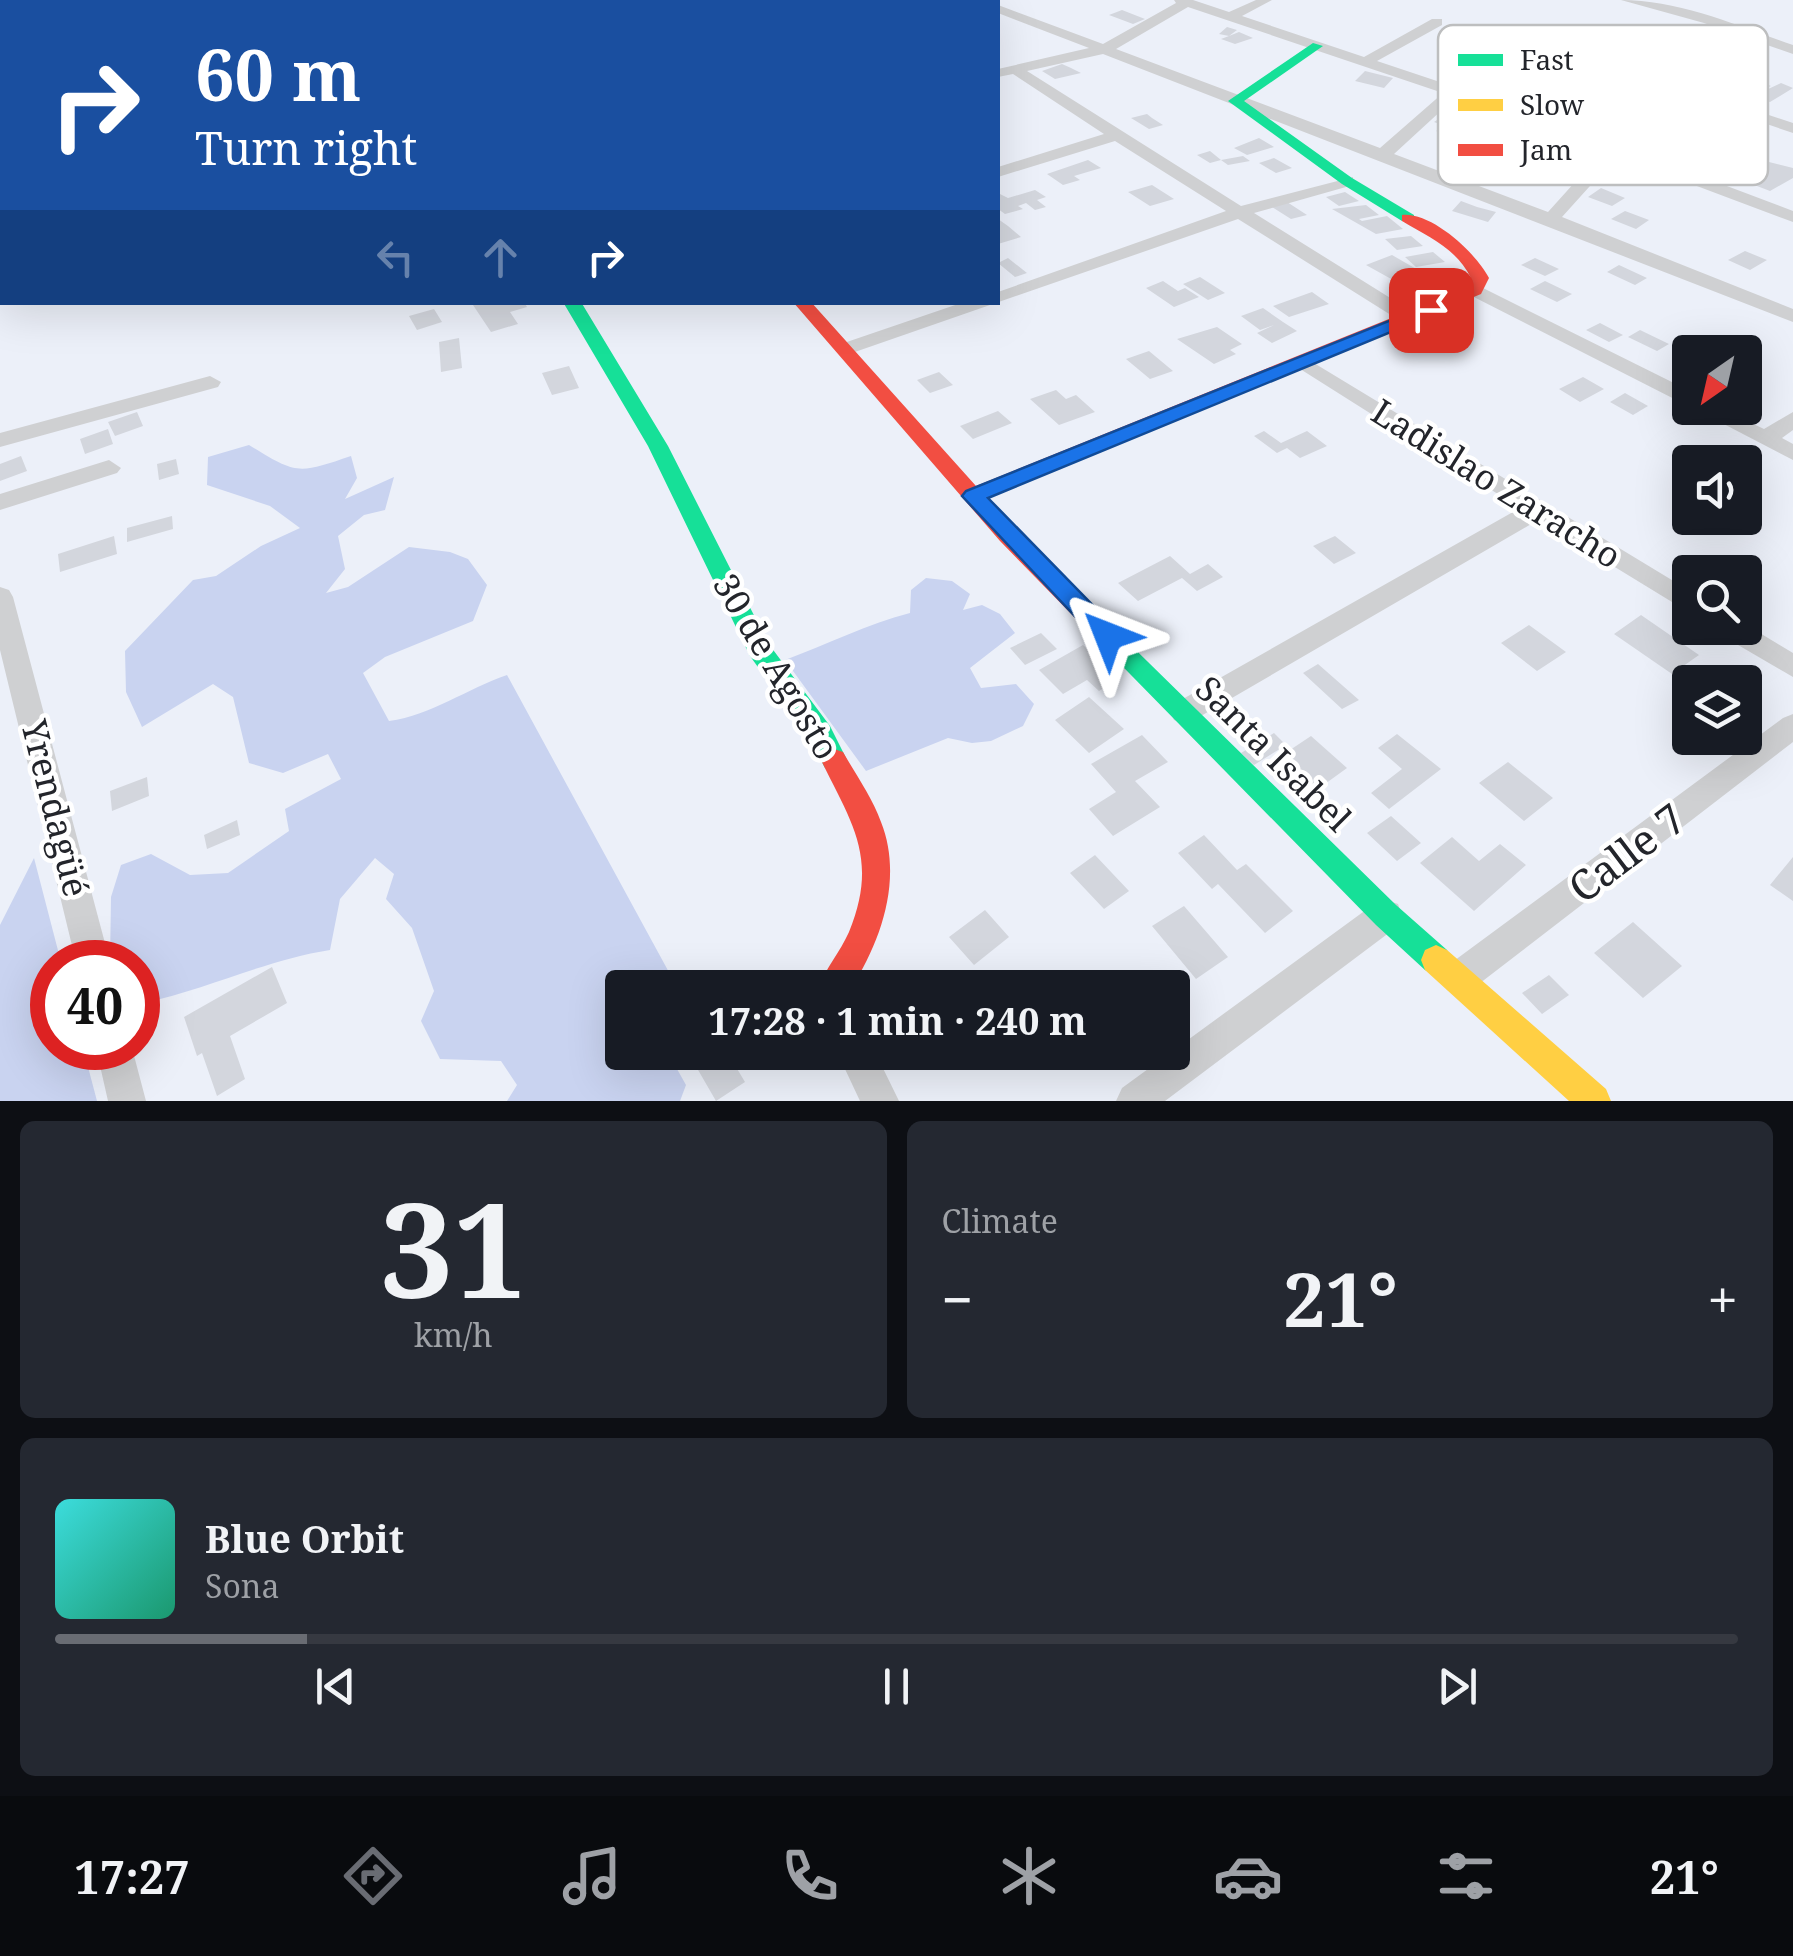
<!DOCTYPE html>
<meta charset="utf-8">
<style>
body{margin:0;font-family:"Noto Serif",serif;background:#242831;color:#f1f3f6;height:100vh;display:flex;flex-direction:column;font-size:38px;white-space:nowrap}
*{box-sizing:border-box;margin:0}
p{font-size:32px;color:#9ea1a6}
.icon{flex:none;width:55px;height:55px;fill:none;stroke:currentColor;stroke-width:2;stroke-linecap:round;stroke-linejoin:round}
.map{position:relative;height:1101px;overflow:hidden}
.side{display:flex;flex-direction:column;gap:20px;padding:20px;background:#0d0f14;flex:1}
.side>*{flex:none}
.guide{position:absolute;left:0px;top:0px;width:1000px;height:305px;box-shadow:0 10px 40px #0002;background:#1a4fa0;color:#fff;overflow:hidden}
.needle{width:65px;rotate:214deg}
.tools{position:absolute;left:1672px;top:335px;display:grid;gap:20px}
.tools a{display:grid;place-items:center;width:90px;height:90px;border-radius:10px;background:#171b24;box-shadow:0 10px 40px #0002;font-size:50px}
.speed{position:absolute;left:30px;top:940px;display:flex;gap:20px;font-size:50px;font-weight:700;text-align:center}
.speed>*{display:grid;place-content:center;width:130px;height:130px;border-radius:50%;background:#171b24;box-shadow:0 10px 40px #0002;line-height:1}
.speed .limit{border:15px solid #d22;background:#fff;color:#111}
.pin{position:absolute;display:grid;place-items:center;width:85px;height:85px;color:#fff;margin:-42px;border-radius:20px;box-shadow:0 5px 15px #0006}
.me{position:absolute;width:110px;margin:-55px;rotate:315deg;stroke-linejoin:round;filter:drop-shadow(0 0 8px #0008)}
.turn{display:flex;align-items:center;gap:35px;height:210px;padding:0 30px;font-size:45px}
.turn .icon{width:130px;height:130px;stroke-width:2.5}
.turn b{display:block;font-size:70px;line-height:85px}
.lanes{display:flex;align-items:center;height:95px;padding:0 30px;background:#0003;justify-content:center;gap:50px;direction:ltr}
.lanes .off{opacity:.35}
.big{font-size:75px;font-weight:700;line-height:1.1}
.side .tile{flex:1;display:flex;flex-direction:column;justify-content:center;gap:15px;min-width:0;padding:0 35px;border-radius:15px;background:#242831}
.side .dial{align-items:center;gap:0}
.dial b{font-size:130px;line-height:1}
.song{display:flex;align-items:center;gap:30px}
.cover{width:120px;height:120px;border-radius:15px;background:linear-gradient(135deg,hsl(180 70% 55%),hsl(160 70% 35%))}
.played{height:10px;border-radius:5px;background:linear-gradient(90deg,#696c73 15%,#363941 15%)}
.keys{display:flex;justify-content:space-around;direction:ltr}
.heat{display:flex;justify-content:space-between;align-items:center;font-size:55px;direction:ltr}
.side .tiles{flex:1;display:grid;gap:20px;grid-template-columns:1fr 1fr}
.tile:last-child{grid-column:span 2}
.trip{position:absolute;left:605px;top:970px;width:585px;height:100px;border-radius:10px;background:#171b24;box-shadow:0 10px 40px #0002;font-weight:700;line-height:100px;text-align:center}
.dock{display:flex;height:160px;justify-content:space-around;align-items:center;background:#090b0e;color:#9ea1a6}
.dock .icon{width:70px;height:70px}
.dock .active{color:#696c73}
.dock b{font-size:45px;color:#f1f3f6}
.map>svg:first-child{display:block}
.forest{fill:#c9d3f0}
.building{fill:#d3d6dd}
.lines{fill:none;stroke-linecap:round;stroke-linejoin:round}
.street{fill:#cfd0d2;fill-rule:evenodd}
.fast{fill:#16e098;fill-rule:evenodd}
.slow{fill:#ffcf43;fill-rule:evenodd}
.jam{fill:#f24e42;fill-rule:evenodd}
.route{fill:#1a73e8;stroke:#114b97;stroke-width:2.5}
.labels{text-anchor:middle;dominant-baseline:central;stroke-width:9;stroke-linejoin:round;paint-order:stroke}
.street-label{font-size:35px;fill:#23252b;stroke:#fff}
.near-street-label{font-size:42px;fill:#23252b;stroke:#fff}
.key{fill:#fff;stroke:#bdbebf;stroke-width:2.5}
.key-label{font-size:28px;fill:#23252b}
</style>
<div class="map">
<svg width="1793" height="1101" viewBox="0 0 1793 1101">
<rect width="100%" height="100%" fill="#ecf0f9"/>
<!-- forest -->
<path class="forest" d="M249,445c48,30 49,29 102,11l6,22 -12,21 49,-22 -9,33 -21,5 -26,21 7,33 -19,24 22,-6 61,-40 41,5 18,7 19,26 -14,36 -88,36 -22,16 26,48c43,-6 77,-32 118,-46l170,312 -55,1v64l46,1 18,32 -6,16h-173l10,-16 -16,-24 -61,-2 -19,-38 13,-30 -22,-63 -26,-29 8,-25 -19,-16 -35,41 -10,51c-64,10 -122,39 -186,53l-6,-5v-36h-28l1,-65 10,-32 30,-11 39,21 38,-2 61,-42 -4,-22 56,-30 -13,-25 -45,19 -34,-10 -16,-66 -20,-13 -71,43 -16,-35 -1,-41 68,-71 23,-4 45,-30 39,-18 -30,-22 -63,-21 1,-28z
M926,578l26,3 18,13 -7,16 19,-5 18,9 15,19 -45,35 11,20 35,-4 18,20 -11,22 -32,15 -19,2 -24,-5 -82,33 -81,-111c43,-16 82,-36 125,-47l1,-23z
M34,858l27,104h-9v86h31l14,53h-97v-176z"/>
<!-- building -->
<path class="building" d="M1122,10l23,9 -12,5 -24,-9z
M1227,27l10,3 -8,6 10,-4 14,6 -18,6 -14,-5 8,-3 -10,-2z
M1062,64l9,4 10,5 -26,6 -13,-8z
M1365,71l28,7 -9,10 -29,-7z
M1755,80l16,6 -10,4 3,1 17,-8 12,5 -23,14 -40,-10z
M1467,107l17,6 -13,8 8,3 -24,14 -19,-7 9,-5 -11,-4 6,-4 6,2 8,-5 15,5 -13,-6z
M1147,114l5,4 11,7 -14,4 -18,-11z
M1259,138l15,9 -27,8 -13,-7z
M1210,151l11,9 22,-4 7,5 -22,4 -7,-5 -11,3 -13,-8z
M1274,158l18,10 -16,5 -17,-10z
M1088,160l13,8 -27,8 6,4 -17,5 -16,-11z
M1765,161l28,7v10l-23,13 -26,-10 19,-10 -9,-3z
M1152,185l22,14 -24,7 -22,-14z
M1601,188l24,10 -13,8 -24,-9z
M1035,190l11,7 -9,3 9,7 -11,3 -9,-7 -8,3 5,3 -18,5 -7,-5v-16l10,5z
M1345,192l14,9 -20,5 -13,-9z
M1461,201l16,6 19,5 -8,10 -36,-11z
M1287,202l20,13 -16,4 -19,-12z
M1366,205l13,10 -20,4 3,2 25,-5 16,13 -27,5 -44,-25z
M1625,211l24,9 -13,9 -25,-10z
M998,219l10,7 13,11 -23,7z
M1411,236l12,10 -26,4 -12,-11z
M1745,251l22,9 -17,10 -22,-10z
M1433,252l12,10 -29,5 -11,-10z
M1392,255l26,15 -25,10 -27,-15z
M1008,258l19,15 -12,4 -17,-14z
M1535,258l24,11 -14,7 -24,-11z
M1619,265l28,13 -12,7 -28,-13z
M1200,277l25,16 -17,7 -25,-16z
M1163,281l15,10 7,-3 14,9 -25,10 -28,-19z
M1545,281l27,13 -15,8 -27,-13z
M1312,292l17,12 -40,13 -16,-11z
M471,302h53l3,5 -17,5 8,12 -27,8z
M1263,308l20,14 14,9 -25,12 -15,-10 17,-8 -14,5 -19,-14z
M434,309l8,13 -25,8 -8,-14z
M1600,323l23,12 -14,7 -23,-12z
M1217,327l25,17 -12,6 6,4 -22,10 -37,-25z
M1640,330l29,14 -12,7 -29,-14z
M459,338l3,30 -21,4 -2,-30z
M1149,351l24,20 -23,8 -24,-20z
M569,366l10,22 -27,7 -10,-22z
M939,372l14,13 -23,8 -13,-13z
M1583,377l21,12 -24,13 -21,-13z
M1056,390l10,9 10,-4 19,17 -36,13 -29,-26z
M1625,393l23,13 -15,9 -23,-13z
M998,411l14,12 -39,16 -13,-13z
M137,412l6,14 -28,10 -7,-14z
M108,429l5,15 -28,10 -5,-15z
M1264,431l17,12 26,-12 20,15 -27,12 -13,-10 -10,5 -23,-17z
M21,456l6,15 -27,10v-17z
M176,459l3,15 -20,6 -2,-16z
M172,516l1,13 -46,13v-14z
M114,536l3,18 -57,18 -2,-18z
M1335,536l21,17 -22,11 -21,-18z
M1170,556l20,18 18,-10 15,13 -26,14 -15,-13 -44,23 -20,-18z
M1641,615l58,40 -27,19 -58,-40z
M1529,625l37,27 -29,19 -36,-28z
M1041,633l16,16 -32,16 -15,-17z
M1083,645l36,34 -20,12 -12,-11 -24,14 -24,-24z
M1318,664l41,36 -17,9 -39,-36z
M1089,697l35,32 -35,24 -34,-33z
M1274,733l12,12 -32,20 -13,-12z
M1397,734l44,35 -52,40 -18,-16 31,-24 -24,-21z
M1142,735l26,27 -33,19 25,26 -47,29 -24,-27 27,-17 -25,-28z
M1311,736l36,32 -29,21 -37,-33z
M1508,762l45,36 -29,23 -45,-38z
M147,777l2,19 -37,15 -2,-20z
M1391,816l30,27 -24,18 -30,-28z
M237,820l3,15 -33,14 -3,-14z
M1204,835l33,35 9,-6 47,47 -28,22 -47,-49 -6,5 -34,-36z
M1452,837l27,24 21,-17 26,21 -52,46 -54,-48z
M1095,855l34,36 -25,18 -34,-36z
M1793,857v44l-23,-16z
M1184,906l44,51 -32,22 -44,-53z
M985,910l24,27 -35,28 -25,-28z
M1633,922l49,44 -39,32 -49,-45z
M272,967l15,36 -57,33 15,43 -28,17 -15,-43 -5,3 -13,-39z
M1549,975l20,20 -27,19 -20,-21z
M695,1052h32l18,30 -29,19 -26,-45z"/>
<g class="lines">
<!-- street -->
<path class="street" d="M966,0h18l2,2h-19z
M1174,0h19l36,12 27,-12h16l-30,16 122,41 68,-38h10v6l-65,36 150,50 74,-45h10v6l-70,44 252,95v11l-176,-66 -55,61 231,92v13l-690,-268 -76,17 214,135 112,-29v8l-99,28 162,101v8h-14l-164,-103 -386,134h-14l-3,-4 3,-4 126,-43h34v-10l228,-81 -111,-70 -117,36v-10l106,-33 -91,-60 -15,3v-8l91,-21 -91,-35v-8l105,39 73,-41zM1188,7l255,86 -63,55 -264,-99zM1456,97l147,54 -55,61 -154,-58z
M1621,0c59,0 117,26 172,45v9l-89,-31z
M1687,91h10l96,32v10l-106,-36z
M1475,284l215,107v16l-222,-113v-8z
M1304,357l386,234v22l-152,-93 -344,200 -10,4 -10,-4 -4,-8 4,-8 346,-196 -223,-141 -3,-4 3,-4z
M210,376l11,6 -3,5 -218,60v-14z
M1693,408h27l44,21 29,-17v18l-11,8 11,6v16z
M109,460l12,8 -4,5 -117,37v-16z
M0,587l9,3 4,7 97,365h-34l-76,-312z
M1745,624l48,29v24l-72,-42 -4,-7h28z
M1793,714v28l-322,248 -12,5 -12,-5 -5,-12 5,-12 336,-248z
M1386,900l12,4 4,11 -4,11 -233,175h-49l6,-13 252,-184z
M96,1048h36l14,53h-38z
M837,1052h38l24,49h-39z"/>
<!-- fast -->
<path class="fast" d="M1313,43l10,3 -79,55 108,77 62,37v6h-12l-60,-37 -114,-83z
M563,302h18l87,144 100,197 62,83 17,34 -4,8 -9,3 -9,-3 -14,-27 -61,-85 -102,-210z
M1090,610l8,3 298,292 51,45 4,10 -4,10 -11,5 -11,-5 -49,-45 -294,-300 -4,-6 4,-6z"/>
<!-- slow -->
<path class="slow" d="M0,27h2v8h-2z
M1436,945l11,5 159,139 5,12h-42l-144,-131 -4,-10 4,-10z"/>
<!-- jam -->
<path class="jam" d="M1402,215c30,-3 74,38 87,63l-8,16 -494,204 111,115 4,6 -4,6h-16l-82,-84 -207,-239h18l165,184 492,-199 3,-9c-14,-29 -42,-41 -69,-57z
M834,749l9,3c13,23 29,45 38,70 22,55 1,118 -30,166h-33c8,-20 22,-36 31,-56 30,-74 3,-108 -28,-172l4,-8z"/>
</g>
<!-- route -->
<path class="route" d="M1431,304l6,2v7l-449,185 129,132 4,6 -4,7h-17l-138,-147 4,-5z"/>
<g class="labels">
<!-- street labels -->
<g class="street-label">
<text transform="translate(1497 483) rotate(32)">Ladislao Zaracho</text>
<text transform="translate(777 666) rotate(59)">30 de Agosto</text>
<text transform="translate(1274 753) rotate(45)">Santa Isabel</text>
<text transform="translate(56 808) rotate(76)">Yrendagüé</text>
</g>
<!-- near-street labels -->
<g class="near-street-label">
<text transform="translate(1626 852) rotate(-37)">Calle 7</text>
</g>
</g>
<!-- legend -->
<rect x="1438" y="25" width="330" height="160" rx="15" class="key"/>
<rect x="1458" y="54" width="45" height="12" fill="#16e098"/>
<rect x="1458" y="99" width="45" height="12" fill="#ffcf43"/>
<rect x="1458" y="144" width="45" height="12" fill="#f24e42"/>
<g class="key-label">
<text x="1520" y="70">Fast</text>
<text x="1520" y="115">Slow</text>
<text x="1520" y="160">Jam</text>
</g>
</svg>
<div class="tools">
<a><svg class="needle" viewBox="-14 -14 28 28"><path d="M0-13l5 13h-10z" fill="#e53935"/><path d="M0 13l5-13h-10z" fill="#9ea1a6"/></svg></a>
<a><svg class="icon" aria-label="sound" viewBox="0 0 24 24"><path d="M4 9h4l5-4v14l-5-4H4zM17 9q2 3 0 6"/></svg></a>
<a><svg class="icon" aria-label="search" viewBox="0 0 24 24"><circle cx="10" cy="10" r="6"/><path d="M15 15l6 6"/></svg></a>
<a><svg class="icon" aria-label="layers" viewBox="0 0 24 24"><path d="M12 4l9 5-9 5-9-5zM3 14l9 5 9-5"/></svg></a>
</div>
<div class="speed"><div class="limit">40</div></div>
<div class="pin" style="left:1431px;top:310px;background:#d93025"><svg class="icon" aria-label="arrive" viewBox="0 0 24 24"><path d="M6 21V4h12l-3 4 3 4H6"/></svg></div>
<svg class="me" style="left:1108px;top:636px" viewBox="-20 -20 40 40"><path d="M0-17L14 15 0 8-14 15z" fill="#1a73e8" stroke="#fff" stroke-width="4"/></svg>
<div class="trip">17:28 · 1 min · 240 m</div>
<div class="guide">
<div class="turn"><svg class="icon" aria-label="right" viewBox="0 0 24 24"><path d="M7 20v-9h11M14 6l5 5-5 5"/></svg><div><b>60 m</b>Turn right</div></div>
<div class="lanes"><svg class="icon off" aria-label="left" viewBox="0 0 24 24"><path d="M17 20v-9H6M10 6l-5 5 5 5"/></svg><svg class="icon off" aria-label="ahead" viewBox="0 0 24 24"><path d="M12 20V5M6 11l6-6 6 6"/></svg><svg class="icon" aria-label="right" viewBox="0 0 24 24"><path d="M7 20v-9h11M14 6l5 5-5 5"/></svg></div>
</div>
</div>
<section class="side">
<div class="tiles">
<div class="tile dial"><b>31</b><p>km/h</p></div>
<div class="tile"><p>Climate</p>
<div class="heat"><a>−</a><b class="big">21°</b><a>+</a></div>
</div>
<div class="tile">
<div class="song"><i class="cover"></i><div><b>Blue Orbit</b><p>Sona</p></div></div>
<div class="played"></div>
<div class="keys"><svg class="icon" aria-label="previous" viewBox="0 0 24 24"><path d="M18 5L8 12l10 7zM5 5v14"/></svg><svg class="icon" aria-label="pause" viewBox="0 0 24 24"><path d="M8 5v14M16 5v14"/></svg><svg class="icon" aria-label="next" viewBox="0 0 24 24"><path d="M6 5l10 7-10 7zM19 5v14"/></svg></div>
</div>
</div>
</section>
<nav class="dock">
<b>17:27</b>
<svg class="icon active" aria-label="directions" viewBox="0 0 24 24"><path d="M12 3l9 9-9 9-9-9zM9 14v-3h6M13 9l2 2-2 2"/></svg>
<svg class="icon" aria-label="music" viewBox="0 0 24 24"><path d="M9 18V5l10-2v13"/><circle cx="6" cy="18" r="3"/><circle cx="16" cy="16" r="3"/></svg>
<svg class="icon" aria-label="phone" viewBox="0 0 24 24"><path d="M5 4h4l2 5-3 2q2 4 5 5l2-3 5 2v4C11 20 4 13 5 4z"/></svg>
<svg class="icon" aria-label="climate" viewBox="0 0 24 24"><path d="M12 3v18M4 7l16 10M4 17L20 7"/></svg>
<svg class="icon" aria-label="car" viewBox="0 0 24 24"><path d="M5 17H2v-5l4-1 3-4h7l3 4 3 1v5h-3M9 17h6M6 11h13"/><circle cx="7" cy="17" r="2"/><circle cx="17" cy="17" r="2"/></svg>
<svg class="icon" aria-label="filters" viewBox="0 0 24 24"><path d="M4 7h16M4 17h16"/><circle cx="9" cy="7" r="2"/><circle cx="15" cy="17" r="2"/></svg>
<b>21°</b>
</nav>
